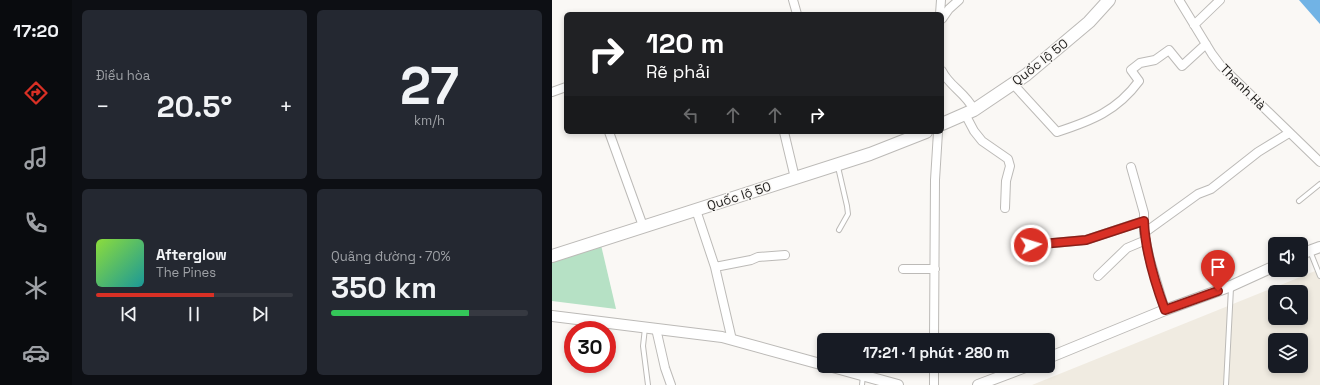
<!DOCTYPE html>
<html lang="vi">
<meta charset="utf-8">
<style>
body{margin:0;font-family:"Space Grotesk",sans-serif;background:#242831;color:#f1f3f6;height:100vh;display:flex;flex-direction:column;font-size:15px;white-space:nowrap}
*{box-sizing:border-box;margin:0}
p{font-size:13px;color:#9ea1a6}
.icon{flex:none;width:22px;height:22px;fill:none;stroke:currentColor;stroke-width:2;stroke-linecap:round;stroke-linejoin:round}
.map{position:relative;flex:1;overflow:hidden}
.sheet{display:flex;flex-direction:column;gap:10px;padding:10px;background:#0d0f14;width:480px}
.sheet>*{flex:none}
.banner{position:absolute;left:12px;top:12px;width:380px;height:122px;border-radius:6px;box-shadow:0 2px 6px #0003;background:#202124;color:#fff;overflow:hidden}
.controls{position:absolute;left:716px;top:237px;display:grid;gap:8px}
.controls a{display:grid;place-items:center;width:40px;height:40px;border-radius:6px;background:#171b24;box-shadow:0 2px 6px #0003;font-size:20px}
.speed{position:absolute;left:12px;top:321px;display:flex;gap:8px;font-size:20px;font-weight:700;text-align:center}
.speed>*{display:grid;place-content:center;width:52px;height:52px;border-radius:50%;background:#171b24;box-shadow:0 2px 6px #0003;line-height:1}
.speed .limit{border:6px solid #d22;background:#fff;color:#111}
.pin{position:absolute;display:grid;place-items:center;width:34px;height:34px;color:#fff;margin:-41px -17px;border-radius:50% 50% 50% 0;rotate:-45deg;box-shadow:0 0 4px #0007}
.pin .icon{rotate:45deg}
.me{position:absolute;width:44px;margin:-22px;rotate:85deg;stroke-linejoin:round;filter:drop-shadow(0 0 3px #0008)}
.turn{display:flex;align-items:center;gap:14px;height:84px;padding:0 16px;font-size:18px}
.turn .icon{width:52px;height:52px;stroke-width:2.5}
.turn b{display:block;font-size:28px;line-height:34px}
.lanes{display:flex;align-items:center;height:38px;padding:0 16px;background:#0003;justify-content:center;gap:20px;direction:ltr}
.lanes .off{opacity:.35}
.big{font-size:30px;font-weight:600;line-height:1.1}
.sheet .tile{flex:1;display:flex;flex-direction:column;justify-content:center;gap:6px;min-width:0;padding:0 14px;border-radius:6px;background:#242831}
.sheet .dial{align-items:center;gap:0}
.dial b{font-size:52px;line-height:1}
.song{display:flex;align-items:center;gap:12px}
.cover{width:48px;height:48px;border-radius:6px;background:linear-gradient(135deg,hsl(90 70% 55%),hsl(180 70% 35%))}
.played{height:4px;border-radius:2px;background:linear-gradient(90deg,#d93025 60%,#363941 60%)}
.keys{display:flex;justify-content:space-around;direction:ltr}
.heat{display:flex;justify-content:space-between;align-items:center;font-size:22px;direction:ltr}
.charge{height:6px;border-radius:3px;background:linear-gradient(90deg,#34c759 70%,#363941 0)}
.sheet .tiles{flex:1;display:grid;gap:10px;grid-template-columns:repeat(2,1fr)}
.trip{position:absolute;left:265px;top:333px;width:238px;height:40px;border-radius:6px;background:#171b24;box-shadow:0 2px 6px #0003;font-weight:600;line-height:40px;text-align:center}
main{display:flex;flex:1;min-height:0}
.tab-bar{display:flex;flex-direction:column;width:72px;justify-content:space-around;align-items:center;background:#090b0e;color:#9ea1a6}
.tab-bar .icon{width:28px;height:28px}
.tab-bar .selected{color:#d93025}
.tab-bar b{font-size:18px;color:#f1f3f6}
.map>svg:first-child{display:block}
.built{fill:#f0ebe1;fill-rule:evenodd}
.green{fill:#b6e1c5}
.water{fill:#71b3e5}
.lines{fill:none;stroke-linecap:round;stroke-linejoin:round}
.service-casing{stroke:#bcbab7;stroke-width:6}
.minor-casing{stroke:#bcbab7;stroke-width:10}
.tertiary-casing{stroke:#bcbab7;stroke-width:12}
.primary-casing{stroke:#bcbab7;stroke-width:14}
.service{stroke:#fff;stroke-width:4}
.minor{stroke:#fff;stroke-width:8}
.tertiary{stroke:#fff;stroke-width:10}
.primary{stroke:#fff;stroke-width:12}
.route-casing{stroke:#8d1f18;stroke-width:10}
.route{stroke:#d93025;stroke-width:7}
.labels{text-anchor:middle;dominant-baseline:central;stroke-width:3;stroke-linejoin:round;paint-order:stroke}
.street-label{font-size:13px;fill:#1d1c1b;stroke:#faf8f5}
</style>
<main>
<nav class="tab-bar">
<b>17:20</b>
<svg class="icon selected" aria-label="directions" viewBox="0 0 24 24"><path d="M12 3l9 9-9 9-9-9zM9 14v-3h6M13 9l2 2-2 2"/></svg>
<svg class="icon" aria-label="music" viewBox="0 0 24 24"><path d="M9 18V5l10-2v13"/><circle cx="6" cy="18" r="3"/><circle cx="16" cy="16" r="3"/></svg>
<svg class="icon" aria-label="phone" viewBox="0 0 24 24"><path d="M5 4h4l2 5-3 2q2 4 5 5l2-3 5 2v4C11 20 4 13 5 4z"/></svg>
<svg class="icon" aria-label="climate" viewBox="0 0 24 24"><path d="M12 3v18M4 7l16 10M4 17L20 7"/></svg>
<svg class="icon" aria-label="car" viewBox="0 0 24 24"><path d="M5 17H2v-5l4-1 3-4h7l3 4 3 1v5h-3M9 17h6M6 11h13"/><circle cx="7" cy="17" r="2"/><circle cx="17" cy="17" r="2"/></svg>
</nav>
<section class="sheet">
<div class="tiles">
<div class="tile"><p>Điều hòa</p>
<div class="heat"><a>−</a><b class="big">20.5°</b><a>+</a></div>
</div>
<div class="tile dial"><b>27</b><p>km/h</p></div>
<div class="tile">
<div class="song"><i class="cover"></i><div><b>Afterglow</b><p>The Pines</p></div></div>
<div class="played"></div>
<div class="keys"><svg class="icon" aria-label="previous" viewBox="0 0 24 24"><path d="M18 5L8 12l10 7zM5 5v14"/></svg><svg class="icon" aria-label="pause" viewBox="0 0 24 24"><path d="M8 5v14M16 5v14"/></svg><svg class="icon" aria-label="next" viewBox="0 0 24 24"><path d="M6 5l10 7-10 7zM19 5v14"/></svg></div>
</div>
<div class="tile"><p>Quãng đường · 70%</p><b class="big">350 km</b><div class="charge"></div></div>
</div>
</section>
<div class="map">
<svg width="768" height="385" viewBox="0 0 768 385">
<rect width="100%" height="100%" fill="#faf8f5"/>
<!-- built -->
<path class="built" d="M768,269v116h-288zM723,292h26v26h-26zM723,340h26v26h-26z"/>
<!-- green -->
<path class="green" d="M49,245l15,64 -64,-8v-41z"/>
<!-- water -->
<path class="water" d="M747,0h21v24z"/>
<g class="lines">
<defs>
<path id="service" d="M286,167l9,39 1,8 -9,16
M747,201l21,-17
M758,251l10,25
M93,328l-2,18 5,39
M310,385l1,-9
M674,385l5,-97"/>
<path id="minor" d="M241,0l4,14
M627,0l33,54 9,12 99,96
M388,14l1,-14
M390,19l7,-10 10,-9
M642,25l26,-25
M390,71c7,15 24,22 32,39
M461,84l44,48c34,-11 60,-21 82,-51l-8,-11 9,-7 15,-3 14,-10 13,16 24,-22
M0,92l14,-5
M413,114l9,17 8,10 26,18 2,7 -4,15 -1,27
M57,132l34,94
M232,132l11,46
M579,167l13,46v20l6,27 15,50
M144,210l19,57 17,73
M592,233l54,-39 13,-5 47,-37 31,-19
M479,245l55,-5 45,-15 13,-4
M163,267l36,-7 7,-3 27,-2
M351,269h32
M546,276l29,-28 19,-8
M106,329l-1,4 8,35 6,17
M382,340l1,-160 3,-48
M382,385v-19"/>
<path id="tertiary" d="M749,254l19,-7
M0,316l170,21 102,28
M496,358l117,-48 66,-24 44,-20
M277,366l69,19
M426,385l50,-19"/>
<path id="primary" d="M390,124l32,-14 52,-35 63,-53 20,-22
M0,256l318,-102 56,-22"/>
</defs>
<!-- service casing -->
<use href="#service" class="service-casing"/>
<!-- minor casing -->
<use href="#minor" class="minor-casing"/>
<!-- tertiary casing -->
<use href="#tertiary" class="tertiary-casing"/>
<!-- primary casing -->
<use href="#primary" class="primary-casing"/>
<!-- service -->
<use href="#service" class="service"/>
<!-- minor -->
<use href="#minor" class="minor"/>
<!-- tertiary -->
<use href="#tertiary" class="tertiary"/>
<!-- primary -->
<use href="#primary" class="primary"/>
</g>
<g class="lines">
<defs>
<path id="route" d="M479,245l55,-5 58,-19c1,30 11,62 21,89l53,-19"/>
</defs>
<!-- route casing -->
<use href="#route" class="route-casing"/>
<!-- route -->
<use href="#route" class="route"/>
</g>
<g class="labels">
<!-- street labels -->
<g class="street-label">
<text transform="translate(488 62) rotate(-38)">Quốc lộ 50</text>
<text transform="translate(691 87) rotate(45)">Thanh Hà</text>
<text transform="translate(187 196) rotate(-18)">Quốc lộ 50</text>
</g>
</g>
</svg>
<div class="controls">
<a><svg class="icon" aria-label="sound" viewBox="0 0 24 24"><path d="M4 9h4l5-4v14l-5-4H4zM17 9q2 3 0 6"/></svg></a>
<a><svg class="icon" aria-label="search" viewBox="0 0 24 24"><circle cx="10" cy="10" r="6"/><path d="M15 15l6 6"/></svg></a>
<a><svg class="icon" aria-label="layers" viewBox="0 0 24 24"><path d="M12 4l9 5-9 5-9-5zM3 14l9 5 9-5"/></svg></a>
</div>
<div class="speed"><div class="limit">30</div></div>
<div class="pin" style="left:666px;top:291px;background:#d93025"><svg class="icon" aria-label="arrive" viewBox="0 0 24 24"><path d="M6 21V4h12l-3 4 3 4H6"/></svg></div>
<svg class="me" style="left:479px;top:245px" viewBox="-20 -20 40 40"><circle r="17" fill="#d93025" stroke="#fff" stroke-width="3"/><path d="M0-11L8 9 0 5-8 9z" fill="#fff"/></svg>
<div class="trip">17:21 · 1 phút · 280 m</div>
<div class="banner">
<div class="turn"><svg class="icon" aria-label="right" viewBox="0 0 24 24"><path d="M7 20v-9h11M14 6l5 5-5 5"/></svg><div><b>120 m</b>Rẽ phải</div></div>
<div class="lanes"><svg class="icon off" aria-label="left" viewBox="0 0 24 24"><path d="M17 20v-9H6M10 6l-5 5 5 5"/></svg><svg class="icon off" aria-label="ahead" viewBox="0 0 24 24"><path d="M12 20V5M6 11l6-6 6 6"/></svg><svg class="icon off" aria-label="ahead" viewBox="0 0 24 24"><path d="M12 20V5M6 11l6-6 6 6"/></svg><svg class="icon" aria-label="right" viewBox="0 0 24 24"><path d="M7 20v-9h11M14 6l5 5-5 5"/></svg></div>
</div>
</div>
</main>
